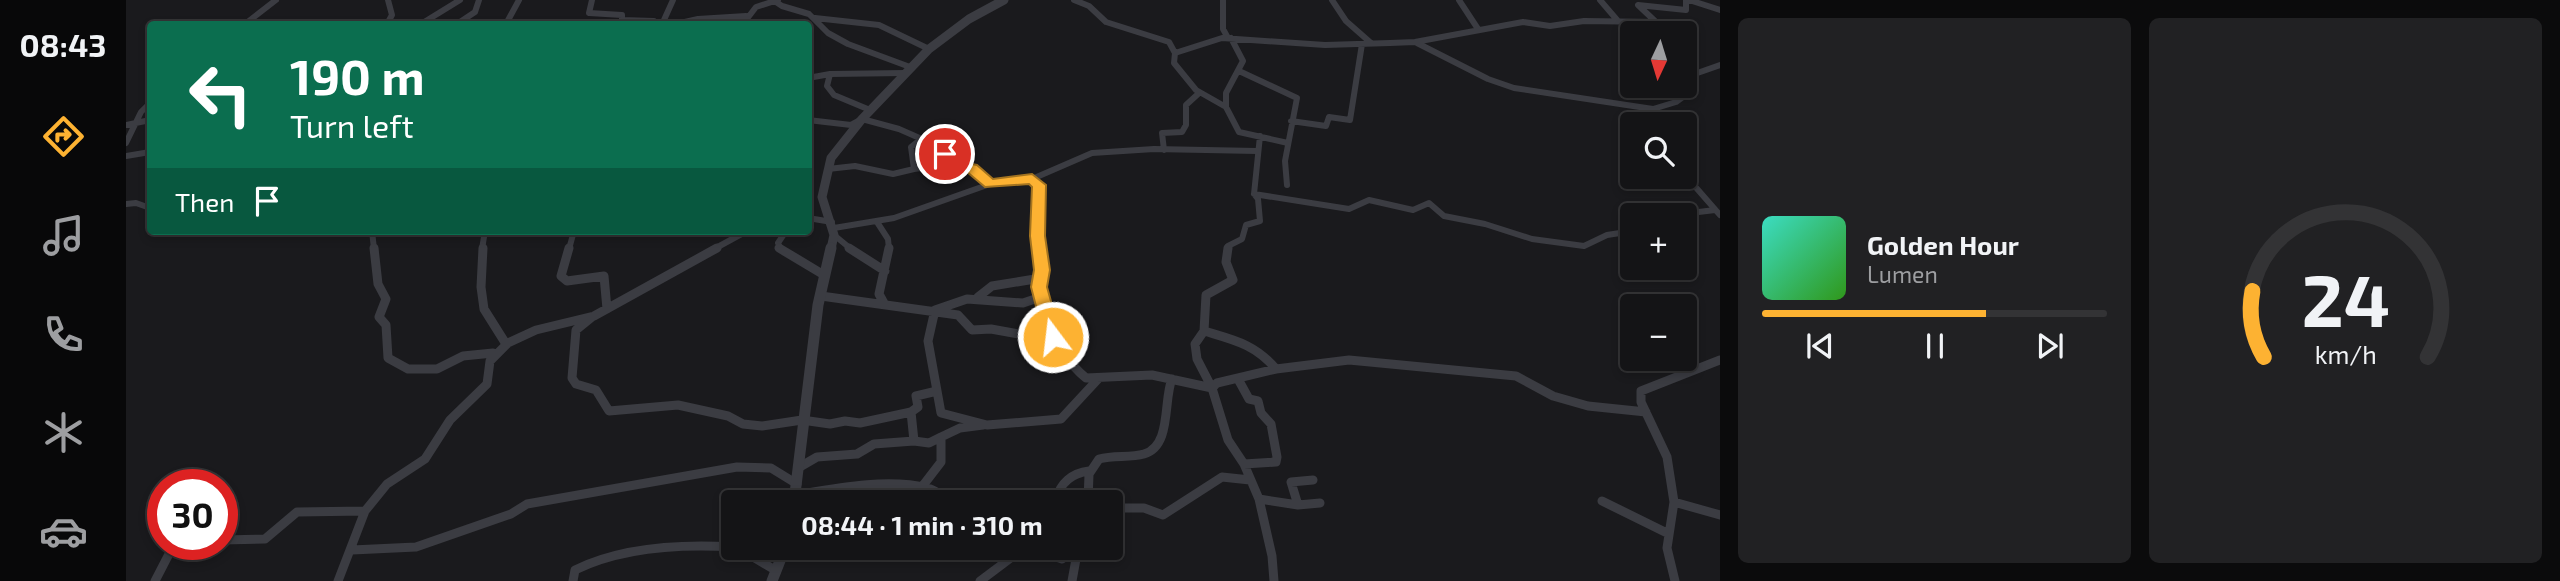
<!DOCTYPE html>
<meta charset="utf-8">
<style>
body{margin:0;font-family:"Exo 2",sans-serif;background:#212123;color:#f1f3f6;height:100vh;display:flex;flex-direction:column;font-size:26px;white-space:nowrap}
*{box-sizing:border-box;margin:0}
p{font-size:23px;color:#9d9ea1}
.icon{flex:none;width:38px;height:38px;fill:none;stroke:currentColor;stroke-width:2;stroke-linecap:round;stroke-linejoin:round}
.map{position:relative;flex:1;overflow:hidden}
.sheet{display:flex;flex-direction:column;gap:18px;padding:18px;background:#0b0b0c;width:840px}
.sheet>*{flex:none}
.guide{position:absolute;left:21px;top:21px;width:665px;height:214px;border-radius:7px;box-shadow:0 4px 10px #0003,0 0 0 2px #333335;background:#0b6e4f;color:#fff;overflow:hidden}
.needle{width:46px;rotate:184deg}
.tools{position:absolute;left:1494px;top:21px;display:grid;gap:14px}
.tools a{display:grid;place-items:center;width:77px;height:77px;border-radius:7px;background:#141416;box-shadow:0 4px 10px #0003,0 0 0 2px #333335;font-size:35px}
.speed{position:absolute;left:21px;top:469px;display:flex;gap:14px;font-size:35px;font-weight:700;text-align:center}
.speed>*{display:grid;place-content:center;width:91px;height:91px;border-radius:50%;background:#141416;box-shadow:0 4px 10px #0003,0 0 0 2px #333335;line-height:1}
.speed .limit{border:10px solid #d22;background:#fff;color:#111}
.pin{position:absolute;display:grid;place-items:center;width:60px;height:60px;color:#fff;margin:-30px;border:4px solid #fff;border-radius:50%;box-shadow:0 2px 7px #0007}
.me{position:absolute;width:77px;margin:-38px;rotate:345deg;stroke-linejoin:round;filter:drop-shadow(0 0 5px #0008)}
.turn{display:flex;align-items:center;gap:24px;height:147px;padding:0 28px;font-size:32px}
.turn .icon{width:91px;height:91px;stroke-width:2.5}
.turn b{display:block;font-size:49px;line-height:60px}
.then{display:flex;align-items:center;height:66px;padding:0 28px;background:#0003;gap:14px;font-size:26px}
.sheet .card{flex:1;display:flex;flex-direction:column;justify-content:center;gap:10px;min-width:0;padding:0 24px;border-radius:10px;background:#212123}
.sheet .dial{align-items:center;gap:0}
.dial svg{height:182px;overflow:visible;fill:none;stroke:#333335;stroke-width:7;stroke-linecap:round;text-anchor:middle}
.dial text{fill:#f1f3f6;stroke:none}
.song{display:flex;align-items:center;gap:21px}
.cover{width:84px;height:84px;border-radius:10px;background:linear-gradient(135deg,hsl(170 70% 55%),hsl(110 70% 35%))}
.played{height:7px;border-radius:4px;background:linear-gradient(90deg,#fdb232 65%,#333335 65%)}
.keys{display:flex;justify-content:space-around;direction:ltr}
.sheet .tiles{flex:1;display:grid;gap:18px;grid-template-columns:repeat(2,1fr)}
.trip{position:absolute;left:595px;top:490px;width:402px;height:70px;border-radius:7px;background:#141416;box-shadow:0 4px 10px #0003,0 0 0 2px #333335;font-weight:700;line-height:70px;text-align:center}
main{display:flex;flex:1;min-height:0}
.tab-bar{display:flex;flex-direction:column;width:126px;justify-content:space-around;align-items:center;background:#080809;color:#9d9ea1}
.tab-bar .icon{width:49px;height:49px}
.tab-bar .selected{color:#fdb232}
.tab-bar b{font-size:32px;color:#f1f3f6}
.map>svg:first-child{display:block}
.lines{fill:none;stroke-linecap:round;stroke-linejoin:round}
.minor-far1{stroke:#3b3c42;stroke-width:6}
.minor{stroke:#3b3c42;stroke-width:9}
.tertiary-far1{stroke:#3b3c42;stroke-width:9}
.tertiary{stroke:#3b3c42;stroke-width:11}
.route{fill:#fdb232;stroke:#a47420;stroke-width:2}
</style>
<main>
<nav class="tab-bar">
<b>08:43</b>
<svg class="icon selected" aria-label="directions" viewBox="0 0 24 24"><path d="M12 3l9 9-9 9-9-9zM9 14v-3h6M13 9l2 2-2 2"/></svg>
<svg class="icon" aria-label="music" viewBox="0 0 24 24"><path d="M9 18V5l10-2v13"/><circle cx="6" cy="18" r="3"/><circle cx="16" cy="16" r="3"/></svg>
<svg class="icon" aria-label="phone" viewBox="0 0 24 24"><path d="M5 4h4l2 5-3 2q2 4 5 5l2-3 5 2v4C11 20 4 13 5 4z"/></svg>
<svg class="icon" aria-label="climate" viewBox="0 0 24 24"><path d="M12 3v18M4 7l16 10M4 17L20 7"/></svg>
<svg class="icon" aria-label="car" viewBox="0 0 24 24"><path d="M5 17H2v-5l4-1 3-4h7l3 4 3 1v5h-3M9 17h6M6 11h13"/><circle cx="7" cy="17" r="2"/><circle cx="17" cy="17" r="2"/></svg>
</nav>
<div class="map">
<svg width="1594" height="581" viewBox="0 0 1594 581">
<rect width="100%" height="100%" fill="#1a1a1d"/>
<g class="lines">
<!-- minor-far1 -->
<path class="minor-far1" d="M466,0l-3,13 33,2v5l32,1 1,3
M647,0l9,6 27,8 19,19 20,11 62,23
M948,0l15,6 17,16 63,20 6,11 -1,10 22,27 30,17 13,25 49,11
M1097,0v29l5,9
M1206,0l14,21 25,22
M1333,0l19,29
M1474,0l18,21
M1563,0l31,10
M689,18l64,7 50,24
M119,24l31,-24
M261,24l5,-9 -4,-15
M295,24l39,-24
M331,24l18,-12 4,-12
M380,24l13,-24
M542,24l-4,-4 9,-20
M550,24l22,-5 48,-3
M617,24l13,-17 22,-7
M1291,43l71,36 26,9 139,21
M1049,53l47,-15 103,7 65,-2 25,-1 108,-20 27,4 34,-5 72,1 -18,-17 48,5v-10
M1113,71l58,27 -12,63 2,24
M682,78l22,-4
M1100,107v-14l17,-32 -12,-23
M744,110l-36,-15 -7,-9 3,-12 75,-1
M682,120l43,5 11,-6 37,10 25,11 27,24 21,5 18,15
M1165,121l35,5 3,-9 21,3 12,-76
M1533,124l-6,-15 23,-7 11,-8 -1,-17 34,-12
M0,125l24,-5
M1134,136l-6,58 95,15 20,-9 44,10 16,-7 15,13 41,8 47,15 52,7 23,-11 26,-4
M795,139l-10,8 3,22 37,-5
M0,143l15,-31 9,-9
M1038,150l-2,-17 20,-1 4,-7v-20l12,-11
M0,156l24,-4
M702,169l27,-3 38,8 21,-5
M1559,175l35,40
M906,179l7,6 -1,64
M0,204l10,-1 14,5
M1548,215l41,-5
M682,218l24,4
M751,222l11,17 1,10
M708,228l60,-10 96,-34 42,-5 60,-26 62,-4 103,2
M246,231l2,18
M708,235l17,14
M356,249l3,-18
M443,249l5,-18
M588,249l33,-18
M655,249l-3,-6 8,-12
M1102,249v-3l14,-7 4,-14 14,-4 -2,-22 -4,-5"/>
<!-- minor -->
<path class="minor" d="M248,248l4,36 8,15 -7,18 7,8 2,33 20,11h29l26,-13 30,-3
M357,248l-2,39 3,22 22,35
M443,248l-8,28 6,5 37,-5 3,33
M653,248l45,27
M723,248l36,23
M912,248c2,47 9,98 48,130l66,-3 60,13 5,-5 59,-14 73,-9 167,16 37,20 35,10 58,6
M695,296l137,19 14,15 19,-1 55,10 7,-2
M852,297l14,-11 49,-8
M915,297l-18,6 -56,-4 -32,11 -7,31 13,72 46,12 74,-6 38,-41
M759,305l-6,-11 10,-46
M466,317l-16,13 -4,48 4,6 20,6 13,21 69,-6 50,11 15,8 19,2 40,-6 28,4 15,-3 15,2 51,-11
M1078,331l2,-36 27,-15 -7,-18 2,-14
M1112,379l11,20 9,2 3,12 10,11 6,33 -1,5 -32,2
M811,391l-21,5 2,11 -7,5 3,29 15,2 12,-6
M672,468l19,-11 40,-3 17,-10 40,-3
M795,488l20,-26v-25l19,-9 23,-3
M670,495c41,-7 91,-17 132,-7 8,2 17,10 24,14
M1133,499l39,6 22,-2
M930,500c4,-17 16,-27 33,-29
M1476,501l67,33
M837,502l32,-7 70,7
M962,502l1,-28 10,-15c15,-4 31,-1 45,-5 28,-8 19,-54 28,-75
M1548,502l46,13
M1172,505l-7,-23 22,-2
M985,508h33l19,7 59,-38 28,3
M96,540l43,-1 32,-27 68,-1 22,-27 38,-25 25,-39 37,-36 3,-23 18,-18 28,-13 58,-14 123,-68
M612,548l37,22
M226,550l64,-3 95,-33 16,-10 210,-37 34,1 26,16
M886,557l30,-5 20,7 13,-11
M29,581l14,-27 12,-10
M212,581l27,-70
M447,581l2,-11c47,-23 106,-26 158,-23
M854,581l32,-24 6,-9
M946,581l6,-33
M1148,581l-2,-25 -13,-57 -15,-35 -16,-24 -16,-52 -15,-29 -2,-15 9,-13c30,9 51,13 72,38
M1549,581l-8,-33 7,-46 -7,-45 -26,-55v-11l79,-31"/>
<!-- tertiary-far1 -->
<path class="tertiary-far1" d="M705,249l3,-14 -12,-38 9,-39 31,-39 67,-70 40,-30 35,-19"/>
<!-- tertiary -->
<path class="tertiary" d="M668,502l24,-197 13,-57
M646,581l13,-33"/>
</g>
<!-- route -->
<path class="route" d="M819,149l5,1 6,11 21,4 16,14 39,-5 14,11 -1,51 5,34 -3,17 14,50 -2,5h-12l-3,-5 -13,-50 3,-17 -4,-34 2,-49 -3,-3 -44,3 -18,-15 -21,-5 -8,-13z"/>
</svg>
<div class="tools">
<a><svg class="needle" viewBox="-14 -14 28 28"><path d="M0-13l5 13h-10z" fill="#e53935"/><path d="M0 13l5-13h-10z" fill="#9d9ea1"/></svg></a>
<a><svg class="icon" aria-label="search" viewBox="0 0 24 24"><circle cx="10" cy="10" r="6"/><path d="M15 15l6 6"/></svg></a>
<a>+</a>
<a>−</a>
</div>
<div class="speed"><div class="limit">30</div></div>
<div class="pin" style="left:819px;top:154px;background:#d93025"><svg class="icon" aria-label="arrive" viewBox="0 0 24 24"><path d="M6 21V4h12l-3 4 3 4H6"/></svg></div>
<svg class="me" style="left:927px;top:337px" viewBox="-20 -20 40 40"><circle r="17" fill="#fdb232" stroke="#fff" stroke-width="3"/><path d="M0-11L8 9 0 5-8 9z" fill="#fff"/></svg>
<div class="trip">08:44 · 1 min · 310 m</div>
<div class="guide">
<div class="turn"><svg class="icon" aria-label="left" viewBox="0 0 24 24"><path d="M17 20v-9H6M10 6l-5 5 5 5"/></svg><div><b>190 m</b>Turn left</div></div>
<div class="then">Then<svg class="icon" aria-label="arrive" viewBox="0 0 24 24"><path d="M6 21V4h12l-3 4 3 4H6"/></svg></div>
</div>
</div>
<section class="sheet">
<div class="tiles">
<div class="card">
<div class="song"><i class="cover"></i><div><b>Golden Hour</b><p>Lumen</p></div></div>
<div class="played"></div>
<div class="keys"><svg class="icon" aria-label="previous" viewBox="0 0 24 24"><path d="M18 5L8 12l10 7zM5 5v14"/></svg><svg class="icon" aria-label="pause" viewBox="0 0 24 24"><path d="M8 5v14M16 5v14"/></svg><svg class="icon" aria-label="next" viewBox="0 0 24 24"><path d="M6 5l10 7-10 7zM19 5v14"/></svg></div>
</div>
<div class="card dial"><svg viewBox="0 0 100 80">
<path d="M14 69A42 42 0 1 1 86 69"/>
<path d="M14 69A42 42 0 0 1 9 40" stroke="#fdb232"/>
<text x="50" y="56" font-size="32" font-weight="700">24</text>
<text x="50" y="72" font-size="11">km/h</text>
</svg></div>
</div>
</section>
</main>
